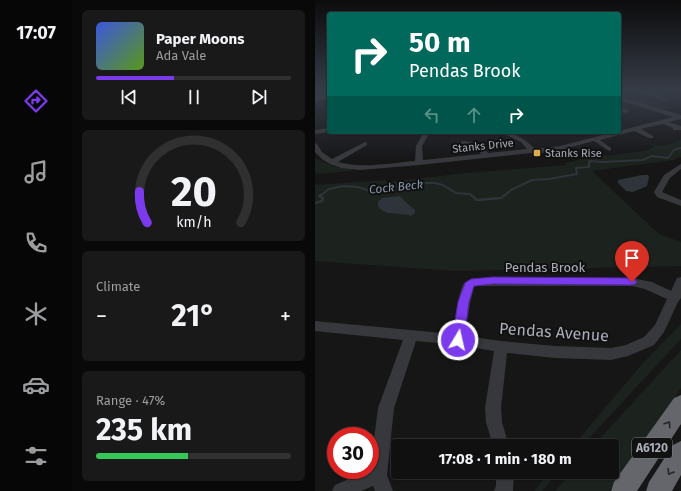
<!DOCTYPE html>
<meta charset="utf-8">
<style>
body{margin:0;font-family:"Fira Sans",sans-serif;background:#19191a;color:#f1f3f6;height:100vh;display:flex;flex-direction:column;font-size:15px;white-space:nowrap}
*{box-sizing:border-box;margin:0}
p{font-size:13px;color:#9c9d9f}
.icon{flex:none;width:22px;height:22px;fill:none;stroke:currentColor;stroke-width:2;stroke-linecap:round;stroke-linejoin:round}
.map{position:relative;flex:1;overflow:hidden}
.details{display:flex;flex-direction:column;gap:10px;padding:10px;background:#090909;width:243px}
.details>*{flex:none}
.guide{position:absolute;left:12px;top:12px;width:294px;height:122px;border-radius:4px;box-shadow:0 1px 3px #0004,0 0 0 1px #303031;background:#00695c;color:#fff;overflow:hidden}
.speed{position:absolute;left:12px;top:427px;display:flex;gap:8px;font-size:20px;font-weight:700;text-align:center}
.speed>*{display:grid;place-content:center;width:52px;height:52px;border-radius:50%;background:#101011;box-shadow:0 1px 3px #0004,0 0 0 1px #303031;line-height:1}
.speed .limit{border:6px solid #d22;background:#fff;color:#111}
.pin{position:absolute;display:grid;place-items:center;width:34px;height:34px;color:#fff;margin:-41px -17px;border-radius:50% 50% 50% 0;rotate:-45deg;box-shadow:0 0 4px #0007}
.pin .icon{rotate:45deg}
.me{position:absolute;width:44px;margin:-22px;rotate:9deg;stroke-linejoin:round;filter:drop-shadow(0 0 3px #0008)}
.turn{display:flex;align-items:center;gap:14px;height:84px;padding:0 16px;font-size:18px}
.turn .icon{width:52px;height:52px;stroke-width:2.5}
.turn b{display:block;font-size:28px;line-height:34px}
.lanes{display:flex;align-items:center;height:38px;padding:0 16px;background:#0003;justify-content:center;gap:20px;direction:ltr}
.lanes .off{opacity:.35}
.big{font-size:30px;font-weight:700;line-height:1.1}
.details .tile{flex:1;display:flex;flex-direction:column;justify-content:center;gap:6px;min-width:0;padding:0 14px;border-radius:6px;background:#19191a}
.details .dial{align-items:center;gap:0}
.dial svg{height:104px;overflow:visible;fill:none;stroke:#303031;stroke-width:7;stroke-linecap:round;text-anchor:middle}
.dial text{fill:#f1f3f6;stroke:none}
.song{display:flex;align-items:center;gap:12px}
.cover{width:48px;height:48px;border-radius:6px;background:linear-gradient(135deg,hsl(230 70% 55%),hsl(90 70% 35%))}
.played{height:4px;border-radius:2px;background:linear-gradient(90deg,#7c3aed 40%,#303031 40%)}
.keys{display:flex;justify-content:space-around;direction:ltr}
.heat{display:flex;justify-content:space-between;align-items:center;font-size:22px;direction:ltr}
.charge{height:6px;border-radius:3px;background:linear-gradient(90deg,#34c759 47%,#303031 0)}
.trip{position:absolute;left:76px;top:439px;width:228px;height:40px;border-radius:4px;background:#101011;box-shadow:0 1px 3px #0004,0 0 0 1px #303031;font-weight:700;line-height:40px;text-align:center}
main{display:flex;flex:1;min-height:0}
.menu{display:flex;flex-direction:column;width:72px;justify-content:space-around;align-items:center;background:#060607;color:#9c9d9f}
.menu .icon{width:28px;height:28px}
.menu .selected{color:#7c3aed}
.menu b{font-size:18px;color:#f1f3f6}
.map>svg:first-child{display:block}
.green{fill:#1c221d}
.water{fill:#2e343a}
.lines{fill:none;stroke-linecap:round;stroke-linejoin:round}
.stream-far1{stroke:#2e343a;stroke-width:2}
.stream{stroke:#2e343a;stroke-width:2.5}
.minor{fill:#37383c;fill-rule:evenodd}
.highway{fill:#64666c;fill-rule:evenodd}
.oneway{stroke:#262628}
.route{fill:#7c3aed;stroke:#51269a}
.poi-dot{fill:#dbab4b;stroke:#111112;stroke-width:1.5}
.labels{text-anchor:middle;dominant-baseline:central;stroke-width:4;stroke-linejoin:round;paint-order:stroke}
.far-street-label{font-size:11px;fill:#a9adb6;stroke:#111112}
.far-poi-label{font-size:11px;fill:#a9adb6;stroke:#111112;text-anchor:start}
.far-water-label{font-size:12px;font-style:italic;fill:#859aac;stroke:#111112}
.shield{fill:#111112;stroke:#7b7e85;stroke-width:1}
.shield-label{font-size:12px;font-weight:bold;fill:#a9adb6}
.street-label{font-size:13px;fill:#a9adb6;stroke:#111112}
.near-street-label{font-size:16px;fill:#a9adb6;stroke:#111112}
</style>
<main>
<nav class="menu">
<b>17:07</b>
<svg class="icon selected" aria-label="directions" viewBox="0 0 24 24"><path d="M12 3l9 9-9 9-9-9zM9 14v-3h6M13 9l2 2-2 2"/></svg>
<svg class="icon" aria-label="music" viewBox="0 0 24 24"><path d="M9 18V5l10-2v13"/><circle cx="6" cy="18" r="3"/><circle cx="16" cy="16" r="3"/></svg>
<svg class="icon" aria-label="phone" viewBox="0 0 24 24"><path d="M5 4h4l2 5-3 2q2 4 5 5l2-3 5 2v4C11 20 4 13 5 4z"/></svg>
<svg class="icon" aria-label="climate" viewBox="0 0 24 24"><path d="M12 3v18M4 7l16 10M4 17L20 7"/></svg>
<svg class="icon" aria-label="car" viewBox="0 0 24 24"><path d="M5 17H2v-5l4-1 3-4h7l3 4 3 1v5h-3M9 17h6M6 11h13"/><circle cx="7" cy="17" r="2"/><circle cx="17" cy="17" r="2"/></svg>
<svg class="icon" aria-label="filters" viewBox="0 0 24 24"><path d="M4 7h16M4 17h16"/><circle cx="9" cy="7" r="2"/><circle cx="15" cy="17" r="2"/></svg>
</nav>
<section class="details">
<div class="tile">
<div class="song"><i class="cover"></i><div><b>Paper Moons</b><p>Ada Vale</p></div></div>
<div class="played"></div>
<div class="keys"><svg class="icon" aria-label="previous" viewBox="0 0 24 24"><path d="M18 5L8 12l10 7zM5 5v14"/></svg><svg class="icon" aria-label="pause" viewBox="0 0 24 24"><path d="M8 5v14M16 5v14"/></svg><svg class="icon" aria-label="next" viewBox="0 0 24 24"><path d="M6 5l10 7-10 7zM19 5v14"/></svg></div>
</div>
<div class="tile dial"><svg viewBox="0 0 100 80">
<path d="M14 69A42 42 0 1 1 86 69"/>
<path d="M14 69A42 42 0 0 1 8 45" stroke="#7c3aed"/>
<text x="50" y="56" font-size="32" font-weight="700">20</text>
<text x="50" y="72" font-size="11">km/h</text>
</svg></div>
<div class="tile"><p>Climate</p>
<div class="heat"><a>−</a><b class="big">21°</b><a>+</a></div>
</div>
<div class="tile"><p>Range · 47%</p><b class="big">235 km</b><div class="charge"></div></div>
</section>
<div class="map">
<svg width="366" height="491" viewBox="0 0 366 491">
<rect width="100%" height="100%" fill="#161617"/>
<!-- green -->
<path class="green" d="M320,97l37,10 -4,3 -19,-5 -3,1 -19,-5z
M366,140v17l-7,3 -82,11 67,63 22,8v24l-227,5 -139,-10v-76l71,-5 1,2 79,-9 101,-8 -2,-2 14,-3 10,-4 -12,-10h3l14,11 50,-6 11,-4 -10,-6c15,7 21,5 36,-1z
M0,158l20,9 17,2 -1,2 -36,3z
M366,324v15l-99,107h-9l69,-82z
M366,350v38l-27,41 -45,62h-54l16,-19h41v-26h-19z
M235,472h8l-16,19h-8z"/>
<!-- water -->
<path class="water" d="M327,175h6l1,2 -2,9 -14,6 -7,-1 -8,-8v-3z
M85,196c4,5 9,9 15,14v3l-4,3c-11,-4 -26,1 -33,-10v-4l4,-4z"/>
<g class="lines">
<!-- stream-far1 -->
<path class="stream-far1" d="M5,196l9,-7 14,-3 15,1 12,4 20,-5 21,1 10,-4h14l8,2 13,8 14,1 2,2
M189,196l7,-6 21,-10 17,-1 28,-5 -1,-6 13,-1v-6l13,1 41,-2 9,-4 16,2 6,-8 7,-2"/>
<!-- stream -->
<path class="stream" d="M156,195l6,5 24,-2 4,-3
M0,203l7,-2 1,-3 -4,-2 2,-1"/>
<!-- minor -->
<path class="minor" d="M323,90h5l26,9 -3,2 -26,-8z
M14,95v4l-14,2v-4z
M304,96l62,19v4l-12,3 12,4v4h-8v-2l-10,-4 -22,5 12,7v2h-4l-15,-7 -34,9 11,8v2l-2,1 -15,-10 -34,9 -26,4 -3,-1 -112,12 -59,5 -19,-2 -11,-4 -7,-4 -8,-8v-9l2,1 5,8 10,7 33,-17 2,1v2l-29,17c24,7 52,1 77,-1l1,-15 8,-14h6l-8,14 1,14 58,-6 -6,-8 -14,-2 -1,-1 3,-2 17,2 8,10 39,-4 -6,-7 -21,-10c14,0 25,7 35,17l25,-3 113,-29 -54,-17z
M304,107l9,3 1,1 -3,2 -7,-2z
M14,128v4l-14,2v-4z
M366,164v5l-11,9 -8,14 19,8v6l-24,-9 -3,-5 10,-17z
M366,277v21l-3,4 -14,30 -10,13 -26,11 -17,4 -56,-2 -48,-5 -6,55 1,14 7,24h-16l-7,-24 -1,-14 9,-57 -36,-6 -42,-4 -22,67 -7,67 6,16h-18l-2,-5 -12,5h-29l3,-6 35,-15 8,-62 25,-68 -88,-9v-10l138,13c2,-11 5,-42 11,-51 3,-3 8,-4 12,-5h156l20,4 19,9 6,-13zM162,286h155l13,3 22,10 -12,26 -11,12 -18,8 -15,3 -56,-2 -54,-5 -36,-5 5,-33 4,-16z
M181,472h18l-1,19h-19l2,-5z"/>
<!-- highway -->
<path class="highway" d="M366,395v29l-44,67h-26l3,-9 60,-84z
M366,441v34l-9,16h-26l3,-9 24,-37z"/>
</g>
<!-- one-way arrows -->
<defs><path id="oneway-chevron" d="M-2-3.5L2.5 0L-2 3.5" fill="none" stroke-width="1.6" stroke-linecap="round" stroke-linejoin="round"/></defs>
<g class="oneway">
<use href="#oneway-chevron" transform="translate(353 424) rotate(-56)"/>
<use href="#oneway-chevron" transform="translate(355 472) rotate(121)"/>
</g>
<!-- sky -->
<linearGradient id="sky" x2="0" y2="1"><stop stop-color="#0c0c0d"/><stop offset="0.57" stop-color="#363c47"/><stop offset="1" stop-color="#363c47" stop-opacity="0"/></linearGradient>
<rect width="366" height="159" fill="url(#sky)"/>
<!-- route -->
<path class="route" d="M178,277l139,1 3,1 2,3 -2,2 -3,1 -139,-1 -19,2 -5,16 -5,38 -2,4 -4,1 -4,-1 -2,-4 6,-38 7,-19 6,-4z"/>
<!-- markers -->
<rect class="poi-dot" x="218" y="149" width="8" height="8" rx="2"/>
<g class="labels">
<!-- far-street labels -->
<g class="far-street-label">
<text transform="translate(168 146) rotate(-6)">Stanks Drive</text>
</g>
<!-- far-poi labels -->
<g class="far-poi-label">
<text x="230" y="153">Stanks Rise</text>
</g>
<!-- far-water labels -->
<g class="far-water-label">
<text transform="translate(81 187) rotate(-6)">Cock Beck</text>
</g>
<!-- shield labels -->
<rect class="shield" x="317" y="438" width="40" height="20" rx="3"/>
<g class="shield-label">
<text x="337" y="448">A6120</text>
</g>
<!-- street labels -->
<g class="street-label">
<text x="230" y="267">Pendas Brook</text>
</g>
<!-- near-street labels -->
<g class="near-street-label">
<text transform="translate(239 332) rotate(4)">Pendas Avenue</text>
</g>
</g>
</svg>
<div class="speed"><div class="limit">30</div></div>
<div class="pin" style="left:317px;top:282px;background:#d93025"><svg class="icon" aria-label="arrive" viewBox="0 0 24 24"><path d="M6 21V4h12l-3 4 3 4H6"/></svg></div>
<svg class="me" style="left:143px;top:340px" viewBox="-20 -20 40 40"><circle r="17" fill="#7c3aed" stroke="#fff" stroke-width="3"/><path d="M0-11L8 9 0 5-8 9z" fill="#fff"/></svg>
<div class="trip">17:08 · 1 min · 180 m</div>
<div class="guide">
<div class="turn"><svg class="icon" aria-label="right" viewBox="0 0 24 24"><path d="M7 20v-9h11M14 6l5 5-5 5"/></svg><div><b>50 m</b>Pendas Brook</div></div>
<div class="lanes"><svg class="icon off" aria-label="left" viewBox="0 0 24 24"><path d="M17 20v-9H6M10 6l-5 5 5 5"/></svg><svg class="icon off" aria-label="ahead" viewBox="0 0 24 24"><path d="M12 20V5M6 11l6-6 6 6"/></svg><svg class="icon" aria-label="right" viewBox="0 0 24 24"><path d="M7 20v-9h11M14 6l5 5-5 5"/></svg></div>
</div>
</div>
</main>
